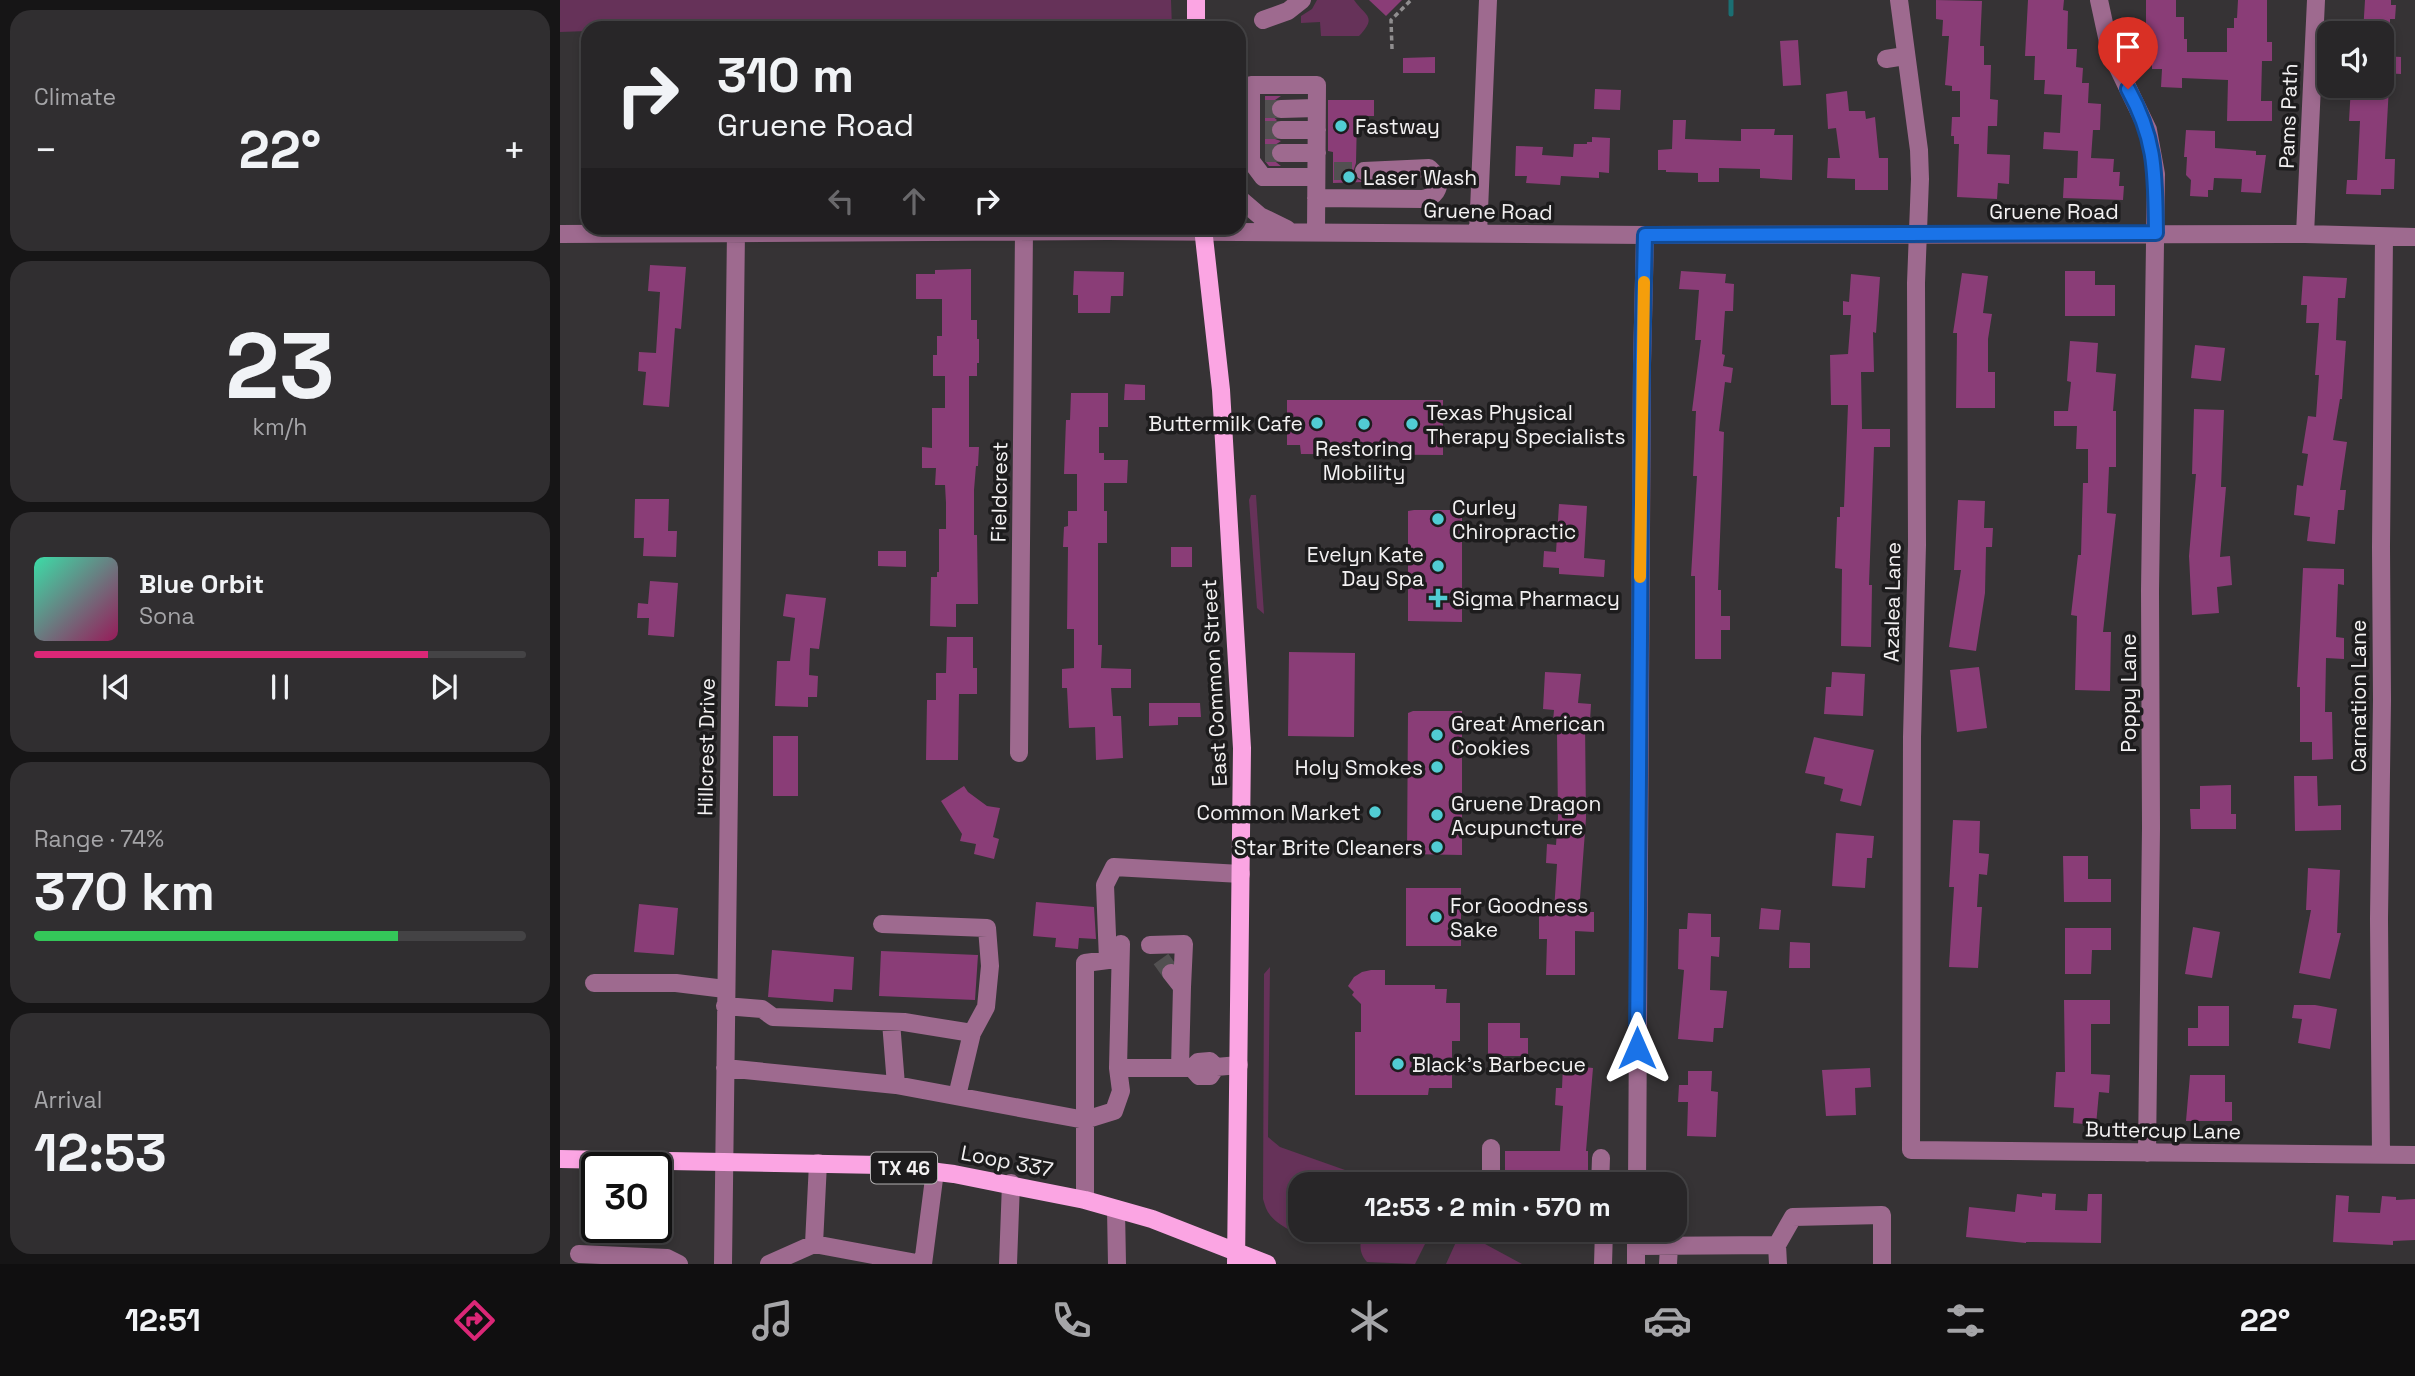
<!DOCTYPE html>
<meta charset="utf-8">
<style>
body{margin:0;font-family:"Space Grotesk",sans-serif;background:#302e30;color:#f1f3f6;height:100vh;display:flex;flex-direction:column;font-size:26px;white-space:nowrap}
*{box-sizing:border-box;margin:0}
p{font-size:23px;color:#a5a5a8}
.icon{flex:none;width:38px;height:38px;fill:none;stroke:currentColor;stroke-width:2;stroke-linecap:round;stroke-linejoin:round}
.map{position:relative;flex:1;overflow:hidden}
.panel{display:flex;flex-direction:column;gap:10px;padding:10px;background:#161516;width:560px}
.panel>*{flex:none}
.banner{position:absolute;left:21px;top:21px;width:665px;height:214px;border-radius:21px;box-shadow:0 4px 10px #0003,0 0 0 2px #444345;background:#282628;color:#f1f3f6;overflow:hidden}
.buttons{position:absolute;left:1757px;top:21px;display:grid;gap:14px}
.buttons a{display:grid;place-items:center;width:77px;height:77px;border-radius:14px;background:#282628;box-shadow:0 4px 10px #0003,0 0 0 2px #444345;font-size:35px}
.speed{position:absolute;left:21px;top:1152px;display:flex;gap:14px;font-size:35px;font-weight:700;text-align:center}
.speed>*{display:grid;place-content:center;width:91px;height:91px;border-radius:50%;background:#282628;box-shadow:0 4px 10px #0003,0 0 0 2px #444345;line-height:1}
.speed .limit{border:4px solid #111;border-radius:10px;background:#fff;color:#111}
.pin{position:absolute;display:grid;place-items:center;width:60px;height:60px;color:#fff;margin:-72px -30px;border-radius:50% 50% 50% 0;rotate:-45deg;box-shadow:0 0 7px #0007}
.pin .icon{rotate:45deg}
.me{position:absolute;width:77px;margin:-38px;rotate:0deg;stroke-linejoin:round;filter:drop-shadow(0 0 5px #0008)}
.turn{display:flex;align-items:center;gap:24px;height:147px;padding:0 21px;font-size:32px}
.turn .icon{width:91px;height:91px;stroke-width:2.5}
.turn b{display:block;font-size:49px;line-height:60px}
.lanes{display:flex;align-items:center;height:66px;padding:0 21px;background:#0003;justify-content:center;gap:35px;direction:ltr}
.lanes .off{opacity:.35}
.big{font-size:52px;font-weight:800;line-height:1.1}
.panel .card{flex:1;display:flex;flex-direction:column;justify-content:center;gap:10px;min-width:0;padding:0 24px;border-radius:21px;background:#302e30}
.panel .dial{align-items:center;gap:0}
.dial b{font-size:91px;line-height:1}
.song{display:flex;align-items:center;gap:21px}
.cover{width:84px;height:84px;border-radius:10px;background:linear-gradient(135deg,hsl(160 70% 55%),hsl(330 70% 35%))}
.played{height:7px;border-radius:4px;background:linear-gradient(90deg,#db2777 80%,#444345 80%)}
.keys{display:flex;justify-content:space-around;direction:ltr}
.heat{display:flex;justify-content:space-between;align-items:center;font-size:38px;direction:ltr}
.charge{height:10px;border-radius:5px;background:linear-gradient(90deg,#34c759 74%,#444345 0)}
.trip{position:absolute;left:728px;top:1172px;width:399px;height:70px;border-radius:21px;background:#282628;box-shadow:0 4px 10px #0003,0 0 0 2px #444345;font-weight:800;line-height:70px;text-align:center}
.dock{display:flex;height:112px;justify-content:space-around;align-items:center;background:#100f10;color:#a5a5a8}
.dock .icon{width:49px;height:49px}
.dock .selected{color:#db2777}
.dock b{font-size:32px;color:#f1f3f6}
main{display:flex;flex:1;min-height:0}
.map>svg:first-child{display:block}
.green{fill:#663259}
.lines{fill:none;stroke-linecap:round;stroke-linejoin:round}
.stream{stroke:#1b6f73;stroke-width:5}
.building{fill:#8a3d77}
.minor-tunnel{stroke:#525051;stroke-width:18;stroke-dasharray:18 9;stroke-linecap:butt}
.path{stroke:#908e8f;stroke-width:3.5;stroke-dasharray:5 3.5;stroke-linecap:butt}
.minor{stroke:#9e6a8f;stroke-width:18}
.major{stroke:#fba5e3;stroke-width:18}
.route-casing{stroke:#114b97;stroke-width:18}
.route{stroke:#1a73e8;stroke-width:12}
.slow{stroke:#f59e0b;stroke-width:12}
.poi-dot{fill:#51ccd3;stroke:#1d1c1d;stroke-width:2.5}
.labels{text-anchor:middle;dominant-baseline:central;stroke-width:7;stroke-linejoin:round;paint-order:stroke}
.shield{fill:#1d1c1d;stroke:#b3b1b2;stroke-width:2}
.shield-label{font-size:19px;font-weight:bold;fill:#f3f1f2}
.street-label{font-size:21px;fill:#f3f1f2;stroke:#1d1c1d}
.poi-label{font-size:21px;fill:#f3f1f2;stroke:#1d1c1d;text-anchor:start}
</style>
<main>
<section class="panel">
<div class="card"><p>Climate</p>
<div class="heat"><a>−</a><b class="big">22°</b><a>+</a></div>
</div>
<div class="card dial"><b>23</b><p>km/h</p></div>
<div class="card">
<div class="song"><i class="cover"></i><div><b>Blue Orbit</b><p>Sona</p></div></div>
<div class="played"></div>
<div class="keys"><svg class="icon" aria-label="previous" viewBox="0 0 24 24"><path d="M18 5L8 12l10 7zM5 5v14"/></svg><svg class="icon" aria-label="pause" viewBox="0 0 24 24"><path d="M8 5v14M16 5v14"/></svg><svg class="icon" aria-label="next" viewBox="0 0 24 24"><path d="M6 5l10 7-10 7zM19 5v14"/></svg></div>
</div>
<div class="card"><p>Range · 74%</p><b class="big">370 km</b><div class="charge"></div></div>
<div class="card"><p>Arrival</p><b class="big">12:53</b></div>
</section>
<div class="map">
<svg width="1855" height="1264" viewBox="0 0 1855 1264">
<rect width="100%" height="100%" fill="#363335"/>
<!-- green -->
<path class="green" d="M0,0h611l1,28h-584v3l-28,1z
M757,0h37c11,16 24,16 5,36h-38l-1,-14 -19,1v-7l11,-7z
M691,495h5l8,119 -7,-6 -8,-108z
M710,967l-2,170 12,10 65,23 -1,5 8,3 -2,7h-50v45h30c-15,15 -48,0 -60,-15 -4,-5 -5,-10 -7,-16l1,-225z
M803,1230h69l-17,34 -48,-2c-9,-10 -7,-19 -4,-32z
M901,1231l61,33h-76z"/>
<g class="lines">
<!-- stream -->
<path class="stream" d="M1171,14v-14"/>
</g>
<!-- building -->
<path class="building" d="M809,0h33l-16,16z
M1376,0l46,1 -2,45h4v19h7l-1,34 8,1 -1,26h-9l-1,28 23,1 -1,29 -11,-1 -1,16 -40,-2 2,-53h-5v-8h-3l1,-19h8v-26h-8v-5l-7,-1 4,-49h-7l1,-16 -7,-1z
M1468,0h36l-1,10 5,1 -1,38h10l-1,18 7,1 -1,15h7l-1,20 13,1 -1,26h-7l-2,28 23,1 -1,13h7l-1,14h5l-1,14 -60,-2 1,-20h13l1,-27 -35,-2 1,-17 16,1 2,-38 -18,-1 1,-14h-11l1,-24h-10z
M1586,0h30v17h8v22h3v13h40v-24h7v-10h3l1,-18h29v42h5v19h-10l-1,40h11v20h-45l1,-41 -46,-2v10l-21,-1 1,-18h-10v-11h-6z
M1805,0h26v5h5l-1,14h-5v14h-27z
M1238,40l3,45 -18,1 -3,-45z
M1822,56l19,1v17l-19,-1z
M875,57v16h-32v-15z
M1791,86h38l-4,73h10l-1,30h-13v6l-35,-1 1,-14h10l3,-59h-11z
M1035,89l26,1 -1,20 -26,-1z
M1287,91l2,20h16l1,8 9,-2 4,41h9v32h-33v-11l-28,-1 1,-20h12l-4,-30 -8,1 -2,-35z
M705,96h16l-6,4 -5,9 2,7 5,4 -6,5v10l4,4 6,2 -9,6 -2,7 2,5 9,7h-12l-4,-5z
M768,100h46v16h-17l-1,47 -3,9 2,6 9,4 -31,1v-31l-5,-1z
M1113,120h13l-1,19 56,2v-12h34l-1,6h19l-1,45 -32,-2v-9l-41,-1v14h-21v-9l-32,-1v-2h-8v-20l14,-1z
M1626,130l29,1v17l41,3v4h10l-5,38 -20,-1 1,-13 -28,-1 -1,12h-5v7l-18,-1 1,-16 -5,-5 1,-18h-3z
M1032,137l18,1 -1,35 -10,-1v6l-38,-2 -1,9 -34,-2 1,-7h-12l1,-30 27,1 -1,8 31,2 1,-13h13v-2h5z
M90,265l36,2 -5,62 -6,-1 -6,79 -26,-2 3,-33 -8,-1 1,-19 17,1 4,-61 -12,-1z
M411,269v51h6v19h2v24h-2v13h-8v71h10l-1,19h-2l-2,24v45h3l1,69h-22v23l-26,-1 1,-49h6v-5h2v-43h7v-26l-1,-18h-10l1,-17h-14v-21l10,1v-40h13v-32h-12v-21h4v-19h5v-37h-26v-25h19v-4z
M514,271l50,1 -1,24h-12l-1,17h-32v-18h-5z
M1121,271l45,3 -1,9 9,1 -1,27h-8l-3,43 3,1 -2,11 10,2 -2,15 -6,-1 -6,49 5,1 -6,158h3v26h9v14h-9v29h-26v-83h-4l6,-100h-4l3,-65h-4l9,-71h-6l4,-50 -20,-1z
M1505,271h30v14h20v31h-50z
M1402,273l26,3 -5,37 9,1 -4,25v33h7v36h-39l1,-75h-4z
M1291,274l29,3 -4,56 -3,-1 1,40h-13l1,57h28v18h-16l-5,138h3l-1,62 -30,-1 1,-77 -7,-1 2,-51h3v-10h4l4,-102h-17l-1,-50 18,-1 3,-39h-8v-14l6,1z
M1743,276l44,2 -2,20h-7l-2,42 10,1 -4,58h-2l-7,41 14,2 -7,48h6l-2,20h-6l-3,34 -28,-3 3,-24 -16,-2 3,-30 6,1 5,-32 -6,-1 6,-37 8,1 3,-42h-4l4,-52h-13l1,-18h-6z
M1510,341l28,2 -2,29 20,2 -3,37h3v56h-7l-2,46 9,1 -13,118h8l-1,59 -35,-1 2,-74 -6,-1 7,-60h3l2,-72h5v-34h-12l1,-23h-23v-15h14l3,-29 -4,-1z
M1635,345l30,3 -4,33 -30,-3z
M565,384l20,1v15h-21z
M511,393h37v34h-9v26h5v7h24l-1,23h-23v28h3v32h-9v102h4l-1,23 30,1v19h-20l2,28h8l2,42 -27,2 -1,-33 -26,1 -2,-40h-5v-19l12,-1v-39h-7l1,-82h-5l1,-20 4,-1v-15h9v-37h-13l2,-54h4z
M727,400h156v55l-142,-1 -1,-9h-13z
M1634,409l30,1 -3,77h5l-6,70 10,-1 2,29 -15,2 2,26 -27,2 -3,-59 7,-82h-4z
M75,499h34l-1,32h9l-1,26 -33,-1 1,-18h-10z
M1398,500l27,1 -1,27h9l-1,19h-6l-1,46 -9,58 -27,-4 12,-77h-7z
M999,504l28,2 -3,52 21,2 -1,17 -45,-3v-6l-16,-1 1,-16 12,1z
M854,510h48v112l-54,-1v-110z
M611,547h21v20h-21z
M318,551h28v16l-28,-1z
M1743,568l41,1v16l-6,-1 -2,53 8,1v21l-18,-1 -1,54h7l1,47 -21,1v-18h-12v-55h-3z
M90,581l28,2 -4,54 -26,-2 1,-17h-12l1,-15 10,1z
M226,594l40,4 -7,51 -9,-1 -1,27 9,1 -1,21h-9v10l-33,-1 2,-45h13l5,-43 -12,-2z
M387,637h26v31h4v26h-18l-1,66h-32l1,-60h9v-27h10z
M729,652l66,1 -1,84 -66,-1z
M1419,667l8,61 -30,4 -7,-62z
M985,672l36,2 -3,29 13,1 -1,17h-5l1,97 -7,94h15v20l-19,-1v44h-29l1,-36h-8v-27h15l3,-48 -11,-1 1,-19 9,1 2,-28 -1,-84h-5l2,-23 -11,-1z
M1272,672l33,2 -2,42 -39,-2 2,-27h5z
M589,703h51l1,14h-23v8l-29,1z
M853,711h49v144l-55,-1 1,-141z
M213,736h25v60h-25z
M1254,737l60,13 -13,56 -21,-5 3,-12 -19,-5 1,-7 -20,-4z
M1734,776h23l1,30 23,-1v25l-46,1z
M1671,785v29h5v15h-45l-1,-20h10v-23z
M404,786l4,6 19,14 13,2 -7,29 6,2 -5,20 -20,-5 2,-10 -16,-3 2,-7 -21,-33z
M1393,820l27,1 -1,32 10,1 -2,21 -8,-1 -2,33h5l-4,61 -29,-1 5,-80h-5z
M1276,833l38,3 -2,22h-5l-2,30 -33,-2z
M1503,856h25v23h23v23h-47z
M1748,868l32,2 -3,63h4l-11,46 -31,-6 12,-63h-5z
M846,888h55v58h-55z
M476,902l58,5 2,32 -17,-1 -1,11 -23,-2 1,-9 -23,-2z
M79,904l39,4 -4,47 -40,-3z
M1201,908l20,2 -2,20 -20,-1z
M1128,913l23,1v23h9l-1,20 -8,-1 -1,34 17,1 -4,37h-9l-1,14 -35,-3 6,-69 -6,-1 1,-40h8z
M1633,927l27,5 -8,46 -27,-4z
M1505,928h46v22h-19l-1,24h-26z
M1230,942l20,1v25h-21z
M212,950l82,7 -2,33 -18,-1 -1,13 -65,-5z
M321,951l97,4 -3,45 -96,-4z
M811,970h14v15h50v4h12l-1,14h14v38h-8v47h-23l-1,7h-73v-63h6v-28l-9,-9 2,-3 -6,-6 6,-9 8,-5z
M1504,1000h46v24h-19v50l19,1 -1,18 -10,-1 -3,33 -23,-2 1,-15 -20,-1 2,-35h9z
M1734,1005h21l22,4 -7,40 -32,-6 4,-24 -10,-1z
M1638,1006h31v40h-41v-18h10z
M928,1023h32v15h8v18h-40z
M1003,1065l30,3 -7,83h2v34h-83v-34h55l3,-45 -8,-1 1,-17h6z
M1310,1068l1,19 -16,1 1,27 -30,1 -4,-46z
M1128,1071h24l-1,20 7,1 -2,45 -29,-1 1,-34h-10l1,-17h9z
M1630,1075h35v27h7v19h-46z
M1482,1193l14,1 -1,16 32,1 1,-17h14l-1,49 -75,-1v1l-60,-6 3,-30 46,5 2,-18 25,3z
M1776,1195l13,1 -1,16 32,1 2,-17 14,1v3l19,-1v41l-22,1v4l-60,-3z"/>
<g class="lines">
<!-- minor-tunnel -->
<path class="minor-tunnel" d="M705,109h16
M705,130h16
M705,153h16
M774,171h30
M601,959l10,14"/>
<!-- path -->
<path class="path" d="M832,49l-1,-29 20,-20"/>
<!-- minor -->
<path class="minor" d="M1339,0l20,150 1,29 -4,104 1,262 -5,192 -1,413 504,5
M1539,0l11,51 38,79 8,44 -6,417 1,237 -4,325
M703,20l25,-9 14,-11
M1326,59l19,-3
M721,109l35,-1
M679,126h12v-41h66l-1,147
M691,126v35l12,16h53
M721,130h36
M721,153h36
M679,198l21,18 27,13
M756,198l107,1c12,-2 17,-10 15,-22l-9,-9 -65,3
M918,233l10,-233
M0,234l548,-3 537,4 660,-1 110,3
M1745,234l11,-234
M459,753l5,-522
M322,924l105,4 3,38 -4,41 -14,26 -15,63
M590,945l34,-1 -2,43
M611,973l11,14 -2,81
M34,983h82l49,6
M165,1006l37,3 11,8 131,5 68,11
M331,1022l5,63
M656,1067l-6,9h-11l-7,-8 6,-6 12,-1 6,6 23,-2
M165,1068l171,17 189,35 29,-9 7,-20 -3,-23 3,-124
M558,1068h73
M1821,1155l-2,-236 3,-219 -1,-153 3,-310
M258,1163l-4,81 108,20
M931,1185v-37
M1040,1185l1,-27
M1077,1185l5,-820 3,-130
M525,1200v-237l23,-3 -3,-75 9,-18 127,7
M556,1209l1,55
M1217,1245l16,-28 89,-2v49
M1076,1246l141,-1 1,19
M19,1254l88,4 12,6
M163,1264l13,-1033
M209,1264l45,-20
M363,1264l12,-93
M448,1264l3,-81
M1043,1264l1,-34
M1076,1264v-34
M1108,1264l1,-18"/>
<!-- major -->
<path class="major" d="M636,0v28
M643,228l18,162 21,358 -6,516
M0,1159l321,6 73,9 131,26 67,19 115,45"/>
</g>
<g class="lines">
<defs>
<path id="route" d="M1077,1048l5,-683 3,-130 511,-2c-1,-57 1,-92 -28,-144"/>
</defs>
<!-- route casing -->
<use href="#route" class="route-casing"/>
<!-- route -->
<use href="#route" class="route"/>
<!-- slow -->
<path class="slow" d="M1080,577l4,-295"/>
</g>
<!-- markers -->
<g class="poi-dot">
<circle cx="781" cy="126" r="7"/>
<circle cx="789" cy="177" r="7"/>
<circle cx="757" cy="423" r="7"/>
<circle cx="804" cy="424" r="7"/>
<circle cx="852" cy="424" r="7"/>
<circle cx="878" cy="519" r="7"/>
<circle cx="878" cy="566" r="7"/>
<path d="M874.5 587.5h7v7h7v7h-7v7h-7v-7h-7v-7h7z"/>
<circle cx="877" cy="735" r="7"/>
<circle cx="877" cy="767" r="7"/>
<circle cx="815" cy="812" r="7"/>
<circle cx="877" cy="815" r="7"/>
<circle cx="877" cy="847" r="7"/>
<circle cx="876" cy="917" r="7"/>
<circle cx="838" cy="1064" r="7"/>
</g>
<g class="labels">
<!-- shield labels -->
<rect class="shield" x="311" y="1152.5" width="66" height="31" rx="5"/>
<g class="shield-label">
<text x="344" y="1168">TX 46</text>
</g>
<!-- street labels -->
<g class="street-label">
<text transform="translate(1728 116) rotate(-88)">Pams Path</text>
<text transform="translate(928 211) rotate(1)">Gruene Road</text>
<text x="1494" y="211">Gruene Road</text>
<text transform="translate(439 492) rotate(-89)">Fieldcrest</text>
<text transform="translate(1332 602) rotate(-89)">Azalea Lane</text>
<text transform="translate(654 683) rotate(-93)">East Common Street</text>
<text transform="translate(1568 693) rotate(-90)">Poppy Lane</text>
<text transform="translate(1798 696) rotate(-90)">Carnation Lane</text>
<text transform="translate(146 747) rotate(-89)">Hillcrest Drive</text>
<text transform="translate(1603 1130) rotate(1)">Buttercup Lane</text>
<text transform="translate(447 1161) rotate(11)">Loop 337</text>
</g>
<!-- poi labels -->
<g class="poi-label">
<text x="795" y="126">Fastway</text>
<text x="803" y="177">Laser Wash</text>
<text x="866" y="412">Texas Physical<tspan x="866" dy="24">Therapy Specialists</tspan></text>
<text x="743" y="423" text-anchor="end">Buttermilk Cafe</text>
<text x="804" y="448" text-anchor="middle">Restoring<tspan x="804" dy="24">Mobility</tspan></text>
<text x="892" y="507">Curley<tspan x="892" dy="24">Chiropractic</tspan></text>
<text x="864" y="554" text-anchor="end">Evelyn Kate<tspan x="864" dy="24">Day Spa</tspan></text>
<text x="892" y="598">Sigma Pharmacy</text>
<text x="891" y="723">Great American<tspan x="891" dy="24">Cookies</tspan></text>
<text x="863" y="767" text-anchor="end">Holy Smokes</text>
<text x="891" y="803">Gruene Dragon<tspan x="891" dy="24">Acupuncture</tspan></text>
<text x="801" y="812" text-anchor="end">Common Market</text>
<text x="863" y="847" text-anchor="end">Star Brite Cleaners</text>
<text x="890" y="905">For Goodness<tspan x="890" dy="24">Sake</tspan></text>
<text x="852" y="1064">Black's Barbecue</text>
</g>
</g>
</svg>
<div class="buttons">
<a><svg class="icon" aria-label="sound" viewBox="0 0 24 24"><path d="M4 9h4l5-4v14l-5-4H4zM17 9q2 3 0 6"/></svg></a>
</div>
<div class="speed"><div class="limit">30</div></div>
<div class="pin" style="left:1568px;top:89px;background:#d93025"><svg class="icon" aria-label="arrive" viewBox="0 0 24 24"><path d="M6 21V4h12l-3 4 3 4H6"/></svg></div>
<svg class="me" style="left:1077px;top:1048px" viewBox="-20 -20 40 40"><path d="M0-17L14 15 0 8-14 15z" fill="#1a73e8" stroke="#fff" stroke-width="4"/></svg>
<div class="trip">12:53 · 2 min · 570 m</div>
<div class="banner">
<div class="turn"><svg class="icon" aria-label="right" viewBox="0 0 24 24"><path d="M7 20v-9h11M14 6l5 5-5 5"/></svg><div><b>310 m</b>Gruene Road</div></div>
<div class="lanes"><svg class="icon off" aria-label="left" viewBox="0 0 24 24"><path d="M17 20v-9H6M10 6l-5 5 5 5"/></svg><svg class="icon off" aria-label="ahead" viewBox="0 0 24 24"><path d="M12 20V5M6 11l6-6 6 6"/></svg><svg class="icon" aria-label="right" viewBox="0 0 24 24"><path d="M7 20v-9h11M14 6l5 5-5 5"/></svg></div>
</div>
</div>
</main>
<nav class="dock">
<b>12:51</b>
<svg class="icon selected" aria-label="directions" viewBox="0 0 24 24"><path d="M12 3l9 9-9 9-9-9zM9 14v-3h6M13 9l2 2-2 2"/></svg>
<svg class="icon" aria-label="music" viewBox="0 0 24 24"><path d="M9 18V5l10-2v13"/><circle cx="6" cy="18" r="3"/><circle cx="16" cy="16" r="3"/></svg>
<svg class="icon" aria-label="phone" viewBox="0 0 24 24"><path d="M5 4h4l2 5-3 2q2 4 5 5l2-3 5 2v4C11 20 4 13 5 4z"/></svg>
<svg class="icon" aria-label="climate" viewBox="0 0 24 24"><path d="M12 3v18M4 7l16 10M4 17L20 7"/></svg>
<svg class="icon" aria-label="car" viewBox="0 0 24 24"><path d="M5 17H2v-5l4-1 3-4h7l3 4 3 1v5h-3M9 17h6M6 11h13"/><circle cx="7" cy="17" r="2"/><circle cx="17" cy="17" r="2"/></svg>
<svg class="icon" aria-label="filters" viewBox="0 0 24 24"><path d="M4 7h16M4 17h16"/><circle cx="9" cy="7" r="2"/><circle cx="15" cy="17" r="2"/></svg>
<b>22°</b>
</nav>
